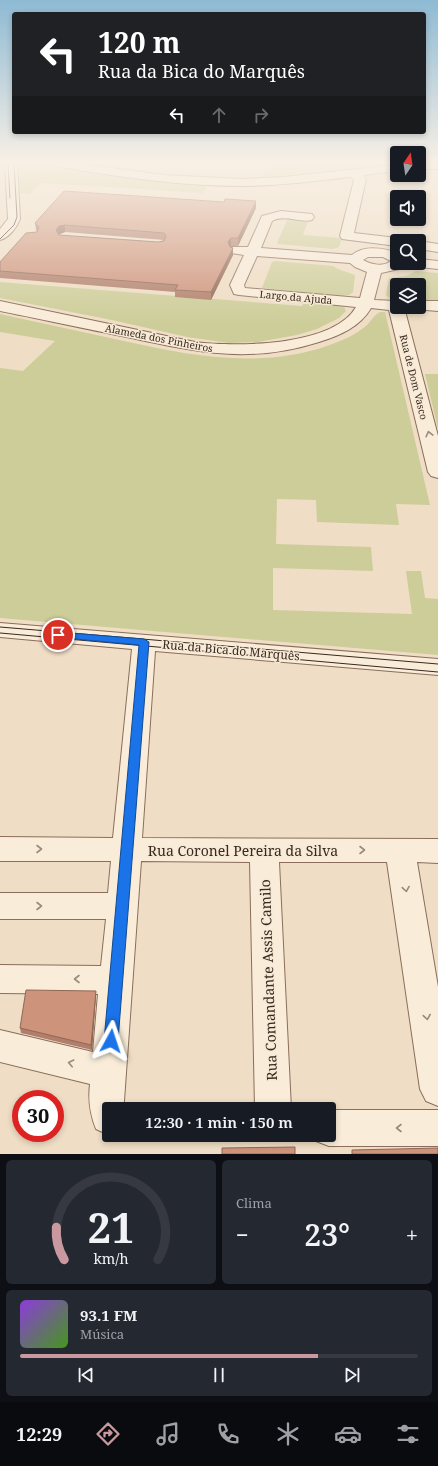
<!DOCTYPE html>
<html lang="pt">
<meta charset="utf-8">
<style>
body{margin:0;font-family:"Noto Serif",serif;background:#242831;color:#f1f3f6;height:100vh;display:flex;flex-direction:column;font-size:15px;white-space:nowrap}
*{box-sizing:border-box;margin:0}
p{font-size:13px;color:#9ea1a6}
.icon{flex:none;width:22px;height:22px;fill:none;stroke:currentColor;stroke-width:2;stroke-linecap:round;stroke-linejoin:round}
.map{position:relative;height:1154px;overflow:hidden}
.details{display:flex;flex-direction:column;gap:6px;padding:6px;background:#0d0f14;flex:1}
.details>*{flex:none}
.guide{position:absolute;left:12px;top:12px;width:414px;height:122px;border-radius:4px;box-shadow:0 2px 6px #0003;background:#202124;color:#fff;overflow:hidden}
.needle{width:26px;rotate:13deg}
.buttons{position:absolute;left:390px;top:146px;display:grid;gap:8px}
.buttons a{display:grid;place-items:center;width:36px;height:36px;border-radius:4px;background:#171b24;box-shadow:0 2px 6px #0003;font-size:20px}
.speed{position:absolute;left:12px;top:1090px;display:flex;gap:8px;font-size:20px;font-weight:700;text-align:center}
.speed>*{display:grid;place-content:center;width:52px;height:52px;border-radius:50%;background:#171b24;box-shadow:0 2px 6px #0003;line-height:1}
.speed .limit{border:6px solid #d22;background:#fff;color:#111}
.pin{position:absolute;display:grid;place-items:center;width:34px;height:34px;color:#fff;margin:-17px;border:2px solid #fff;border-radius:50%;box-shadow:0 1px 4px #0007}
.me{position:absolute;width:44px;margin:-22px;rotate:5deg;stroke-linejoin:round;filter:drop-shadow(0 0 3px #0008)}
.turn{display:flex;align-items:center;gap:14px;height:84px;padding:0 20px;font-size:18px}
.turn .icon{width:52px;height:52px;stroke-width:2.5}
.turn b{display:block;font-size:28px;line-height:34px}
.lanes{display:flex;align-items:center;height:38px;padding:0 20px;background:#0003;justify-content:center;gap:20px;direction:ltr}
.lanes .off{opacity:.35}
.big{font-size:30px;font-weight:600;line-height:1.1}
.details .card{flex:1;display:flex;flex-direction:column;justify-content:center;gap:6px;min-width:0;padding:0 14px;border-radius:6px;background:#242831}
.details .dial{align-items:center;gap:0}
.dial svg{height:104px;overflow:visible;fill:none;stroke:#363941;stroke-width:7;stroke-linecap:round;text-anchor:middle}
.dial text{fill:#f1f3f6;stroke:none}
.song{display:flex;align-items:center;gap:12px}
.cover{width:48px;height:48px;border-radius:6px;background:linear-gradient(135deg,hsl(270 70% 55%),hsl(100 70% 35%))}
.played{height:4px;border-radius:2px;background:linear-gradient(90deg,#ca99a0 75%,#363941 75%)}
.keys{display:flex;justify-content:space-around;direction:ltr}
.heat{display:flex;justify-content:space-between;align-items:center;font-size:22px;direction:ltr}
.details .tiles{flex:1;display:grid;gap:6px;grid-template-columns:1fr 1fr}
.card:last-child{grid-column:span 2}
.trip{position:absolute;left:102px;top:1102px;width:234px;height:40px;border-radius:4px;background:#171b24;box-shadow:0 2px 6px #0003;font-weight:600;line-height:40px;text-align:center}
.tabs{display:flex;height:64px;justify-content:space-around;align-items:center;background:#090b0e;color:#9ea1a6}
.tabs .icon{width:28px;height:28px}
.tabs .active{color:#ca99a0}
.tabs b{font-size:18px;color:#f1f3f6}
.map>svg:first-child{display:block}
.green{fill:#cdcd99}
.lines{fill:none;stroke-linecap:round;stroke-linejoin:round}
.minor-casing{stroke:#8a6e5b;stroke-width:2}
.minor{fill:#f9ecd9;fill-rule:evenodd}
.tram{stroke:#3a291f;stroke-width:1}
.wall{fill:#b07e6a;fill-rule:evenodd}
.shaded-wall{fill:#906756}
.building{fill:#cd937b;stroke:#906756;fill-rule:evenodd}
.oneway{stroke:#9a8a7c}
.route{fill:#1a73e8;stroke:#114b97}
.labels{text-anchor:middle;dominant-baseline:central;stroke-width:3;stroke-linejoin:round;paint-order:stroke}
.far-street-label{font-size:10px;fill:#3a291f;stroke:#f6e9d5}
.street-label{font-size:12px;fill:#3a291f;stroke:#f6e9d5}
.near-street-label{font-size:14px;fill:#3a291f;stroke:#f6e9d5}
</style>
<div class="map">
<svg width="438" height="1154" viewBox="0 0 438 1154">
<rect width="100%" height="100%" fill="#efddc5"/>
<!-- green -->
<path class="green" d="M15,164h30l74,12 88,8v2l-4,7 -162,-10 -11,11 -10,-1z
M269,164h128v1l-136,12z
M287,220l21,1 -5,14 39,3 -3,9 -6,2 -54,-5 -2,-1z
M276,261l57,5 5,3 17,6 -2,17 -4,3 -8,1 -79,-8 10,-26z
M416,271l22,2v28h-19v-16h-22v15l-8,-2 -3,-3 3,-17 17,-2z
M0,282l302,24 1,-2 31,1 10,2 2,4 -7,7 -22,11 -20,6 -39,7 -29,1 -42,-6 -75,-17 -112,-22z
M380,312h5l45,193 -34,-1 3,21 -82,-3 -1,-22 -39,-1 -1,45 95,3 2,24 -100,-3v42l139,4 -6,-43h15l4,27 13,1v56l-438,-37v-250l23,3 32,-30 -55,-9v-18c41,9 83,18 124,27 67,15 136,28 203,5 14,-5 29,-11 40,-21 5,-5 7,-10 13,-13z
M425,374h13v55z"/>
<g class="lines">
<defs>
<path id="minor" d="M5,164h12l3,55c-3,8 -11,19 -20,21v-11l8,-10z
M55,164h26l83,11 78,4 41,-2 114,-12v6l-34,4 3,4 -12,54 43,5 6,3h-6v5l-55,-7 -2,-3 14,-56 -3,-3c-36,4 -72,9 -109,9 -61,0 -121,-9 -181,-19l-4,-1z
M419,164h19v5h-19z
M281,211l31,3 2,3 -2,3c-12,3 -28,-6 -40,1l-11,27 91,7c12,-10 32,-7 45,-2v10h8l-6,6 -18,4 -7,27 23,1v6h7l34,129v42l-7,-2 -3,-4 -39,-162 -18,-2c-11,19 -32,28 -52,34 -72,23 -127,9 -197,-6 -41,-8 -81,-17 -122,-25v-10l195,41c40,5 138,5 161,-35l-117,-12 -5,-1 -4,-9 14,-30 -13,-2 -2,-3 2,-3h17l14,-31zM257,256l93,7 5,4 12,5 -7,26 -115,-10 -1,-3zM368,257h15l8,4c-8,6 -19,4 -28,-1z
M419,241l19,3v8l-19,-3z
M419,259l19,2v8l-28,-3 -2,-3h11z
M419,301h19v10l-24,-2 -2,-2h7z
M0,623l438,36v16l-283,-24 -13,187 296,1v24l-21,-1 21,125v119l-12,-5 -6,-12 -33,-227h-108l12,247h-36l-5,-247 -109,-1 -17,240 1,8h-16v26l-13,-6c-6,-15 -8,-28 -6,-45l-90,-22v-32l93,22 5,-58 -98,-1v-28l101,1 5,-47h-106v-26h108l3,-32h-111v-24l113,1 19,-189 -132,-12z
M329,1110h109v36h-109l-13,-5 -2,-6h15z"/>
</defs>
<!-- minor casing -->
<use href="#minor" class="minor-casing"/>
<!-- minor -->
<use href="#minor" class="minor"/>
<!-- tram -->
<path class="tram" d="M8,164l2,34
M0,239l14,-14 3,-8 -3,-53
M0,627l438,37
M0,633l438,39"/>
</g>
<!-- wall -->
<path class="wall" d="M256,201v7l-18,38h-7l-1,1 3,1v7l-22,45 -36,-3v-5l-175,-14v-16l37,-31 -1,-1 -1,-7 189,-21zM65,232l99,8 -6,2 -99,-7 1,-1z
M96,991v4l-4,55 -71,-17 -1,-5z"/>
<!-- shaded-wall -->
<path class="shaded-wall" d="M256,201v7l-18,38v-8z
M65,225v7l-5,2 -3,3 -1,-7 3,-4z
M231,238v8l-3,3v-7z
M233,248v7l-22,45v-8z
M96,991v4l-4,55 -1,-5z"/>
<!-- building -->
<path class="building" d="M64,191l160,11 1,-3 31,2 -18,37h-7l-3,4 2,5 3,1 -22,44 -36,-2 3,-5 -178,-14v-9l26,-29 11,-1 2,-5 -4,-4zM65,225l99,8 2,3 -2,5 -6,1 -99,-7 -3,-5 3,-4z
M26,990l70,1 -5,54 -71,-17z
M295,1147v7h-73v-6z
M438,1148v6h-86v-4z"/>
<!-- one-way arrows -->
<defs><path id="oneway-chevron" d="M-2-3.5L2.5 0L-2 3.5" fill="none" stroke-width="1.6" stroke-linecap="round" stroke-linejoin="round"/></defs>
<g class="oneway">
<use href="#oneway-chevron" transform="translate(429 434) rotate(-104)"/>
<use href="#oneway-chevron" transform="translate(39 849)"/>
<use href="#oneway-chevron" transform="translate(362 850)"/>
<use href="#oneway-chevron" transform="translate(406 889) rotate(81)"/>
<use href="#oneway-chevron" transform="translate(39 906)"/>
<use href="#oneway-chevron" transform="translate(77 979) rotate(-180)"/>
<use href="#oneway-chevron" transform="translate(427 1017) rotate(81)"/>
<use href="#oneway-chevron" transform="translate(71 1063) rotate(-167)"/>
<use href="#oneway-chevron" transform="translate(399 1128) rotate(-180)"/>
</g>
<!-- sky -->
<linearGradient id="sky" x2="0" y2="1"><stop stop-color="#8ebad4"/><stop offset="0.5" stop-color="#f8f0e5"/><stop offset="1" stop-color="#f8f0e5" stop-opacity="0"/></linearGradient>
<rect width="438" height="325" fill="url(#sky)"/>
<!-- route -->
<path class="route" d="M58,632l86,7 5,3 -31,399 -2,5 -5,1 -5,-1 -2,-5 35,-396 -85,-8 -1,-2z"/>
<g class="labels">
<!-- far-street labels -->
<g class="far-street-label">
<text transform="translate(296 297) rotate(5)">Largo da Ajuda</text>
<text transform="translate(159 338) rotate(11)">Alameda dos Pinheiros</text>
<text transform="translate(414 377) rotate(76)">Rua de Dom Vasco</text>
</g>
<!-- street labels -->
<g class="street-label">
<text transform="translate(231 650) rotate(5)">Rua da Bica do Marquês</text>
</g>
<!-- near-street labels -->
<g class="near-street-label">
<text x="243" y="850">Rua Coronel Pereira da Silva</text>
<text transform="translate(268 980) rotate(-92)">Rua Comandante Assis Camilo</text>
</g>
</g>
</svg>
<div class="buttons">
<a><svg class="needle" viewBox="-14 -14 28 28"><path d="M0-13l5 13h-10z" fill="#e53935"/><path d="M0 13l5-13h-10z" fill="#9ea1a6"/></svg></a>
<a><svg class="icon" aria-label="sound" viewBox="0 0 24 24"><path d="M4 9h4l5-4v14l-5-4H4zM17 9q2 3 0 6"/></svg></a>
<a><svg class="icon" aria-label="search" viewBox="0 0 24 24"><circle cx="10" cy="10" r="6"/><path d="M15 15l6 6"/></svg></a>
<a><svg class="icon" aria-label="layers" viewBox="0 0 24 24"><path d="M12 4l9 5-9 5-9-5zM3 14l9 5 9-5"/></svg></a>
</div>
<div class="speed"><div class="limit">30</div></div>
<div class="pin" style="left:58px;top:635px;background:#d93025"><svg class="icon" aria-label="arrive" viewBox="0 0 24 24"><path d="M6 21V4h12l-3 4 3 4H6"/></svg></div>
<svg class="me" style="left:111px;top:1041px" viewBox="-20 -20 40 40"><path d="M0-17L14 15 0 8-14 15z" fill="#1a73e8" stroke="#fff" stroke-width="4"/></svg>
<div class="trip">12:30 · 1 min · 150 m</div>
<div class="guide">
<div class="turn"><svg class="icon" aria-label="left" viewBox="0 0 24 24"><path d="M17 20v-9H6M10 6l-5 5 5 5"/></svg><div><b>120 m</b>Rua da Bica do Marquês</div></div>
<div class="lanes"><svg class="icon" aria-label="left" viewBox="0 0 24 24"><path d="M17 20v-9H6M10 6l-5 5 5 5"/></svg><svg class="icon off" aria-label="ahead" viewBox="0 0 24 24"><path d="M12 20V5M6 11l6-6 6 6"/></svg><svg class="icon off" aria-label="right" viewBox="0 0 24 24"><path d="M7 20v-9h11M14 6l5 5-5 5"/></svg></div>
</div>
</div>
<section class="details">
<div class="tiles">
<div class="card dial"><svg viewBox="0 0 100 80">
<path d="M14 69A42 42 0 1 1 86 69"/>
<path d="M14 69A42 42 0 0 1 8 44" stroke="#ca99a0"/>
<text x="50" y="56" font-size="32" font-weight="700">21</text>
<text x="50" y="72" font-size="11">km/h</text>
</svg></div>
<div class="card"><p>Clima</p>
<div class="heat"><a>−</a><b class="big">23°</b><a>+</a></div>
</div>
<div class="card">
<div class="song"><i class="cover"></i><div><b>93.1 FM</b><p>Música</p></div></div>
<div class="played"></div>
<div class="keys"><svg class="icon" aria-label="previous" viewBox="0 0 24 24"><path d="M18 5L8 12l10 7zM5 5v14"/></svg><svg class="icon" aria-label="pause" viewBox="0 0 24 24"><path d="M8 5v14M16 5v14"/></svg><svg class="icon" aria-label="next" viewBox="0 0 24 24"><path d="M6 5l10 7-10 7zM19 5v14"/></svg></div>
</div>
</div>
</section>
<nav class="tabs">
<b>12:29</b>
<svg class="icon active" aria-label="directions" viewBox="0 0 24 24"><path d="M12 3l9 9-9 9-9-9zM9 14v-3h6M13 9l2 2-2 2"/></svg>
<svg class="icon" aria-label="music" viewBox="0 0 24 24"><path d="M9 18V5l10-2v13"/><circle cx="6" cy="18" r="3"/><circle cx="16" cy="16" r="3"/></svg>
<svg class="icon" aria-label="phone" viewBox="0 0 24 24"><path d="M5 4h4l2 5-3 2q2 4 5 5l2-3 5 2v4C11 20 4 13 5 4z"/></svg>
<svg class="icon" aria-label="climate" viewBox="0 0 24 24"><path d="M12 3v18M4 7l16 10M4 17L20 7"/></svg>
<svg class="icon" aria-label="car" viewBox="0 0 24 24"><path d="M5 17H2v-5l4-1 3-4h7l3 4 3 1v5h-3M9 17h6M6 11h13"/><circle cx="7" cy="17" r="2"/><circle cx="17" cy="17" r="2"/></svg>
<svg class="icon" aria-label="filters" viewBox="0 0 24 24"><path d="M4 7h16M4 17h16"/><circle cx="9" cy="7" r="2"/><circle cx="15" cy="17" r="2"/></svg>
</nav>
